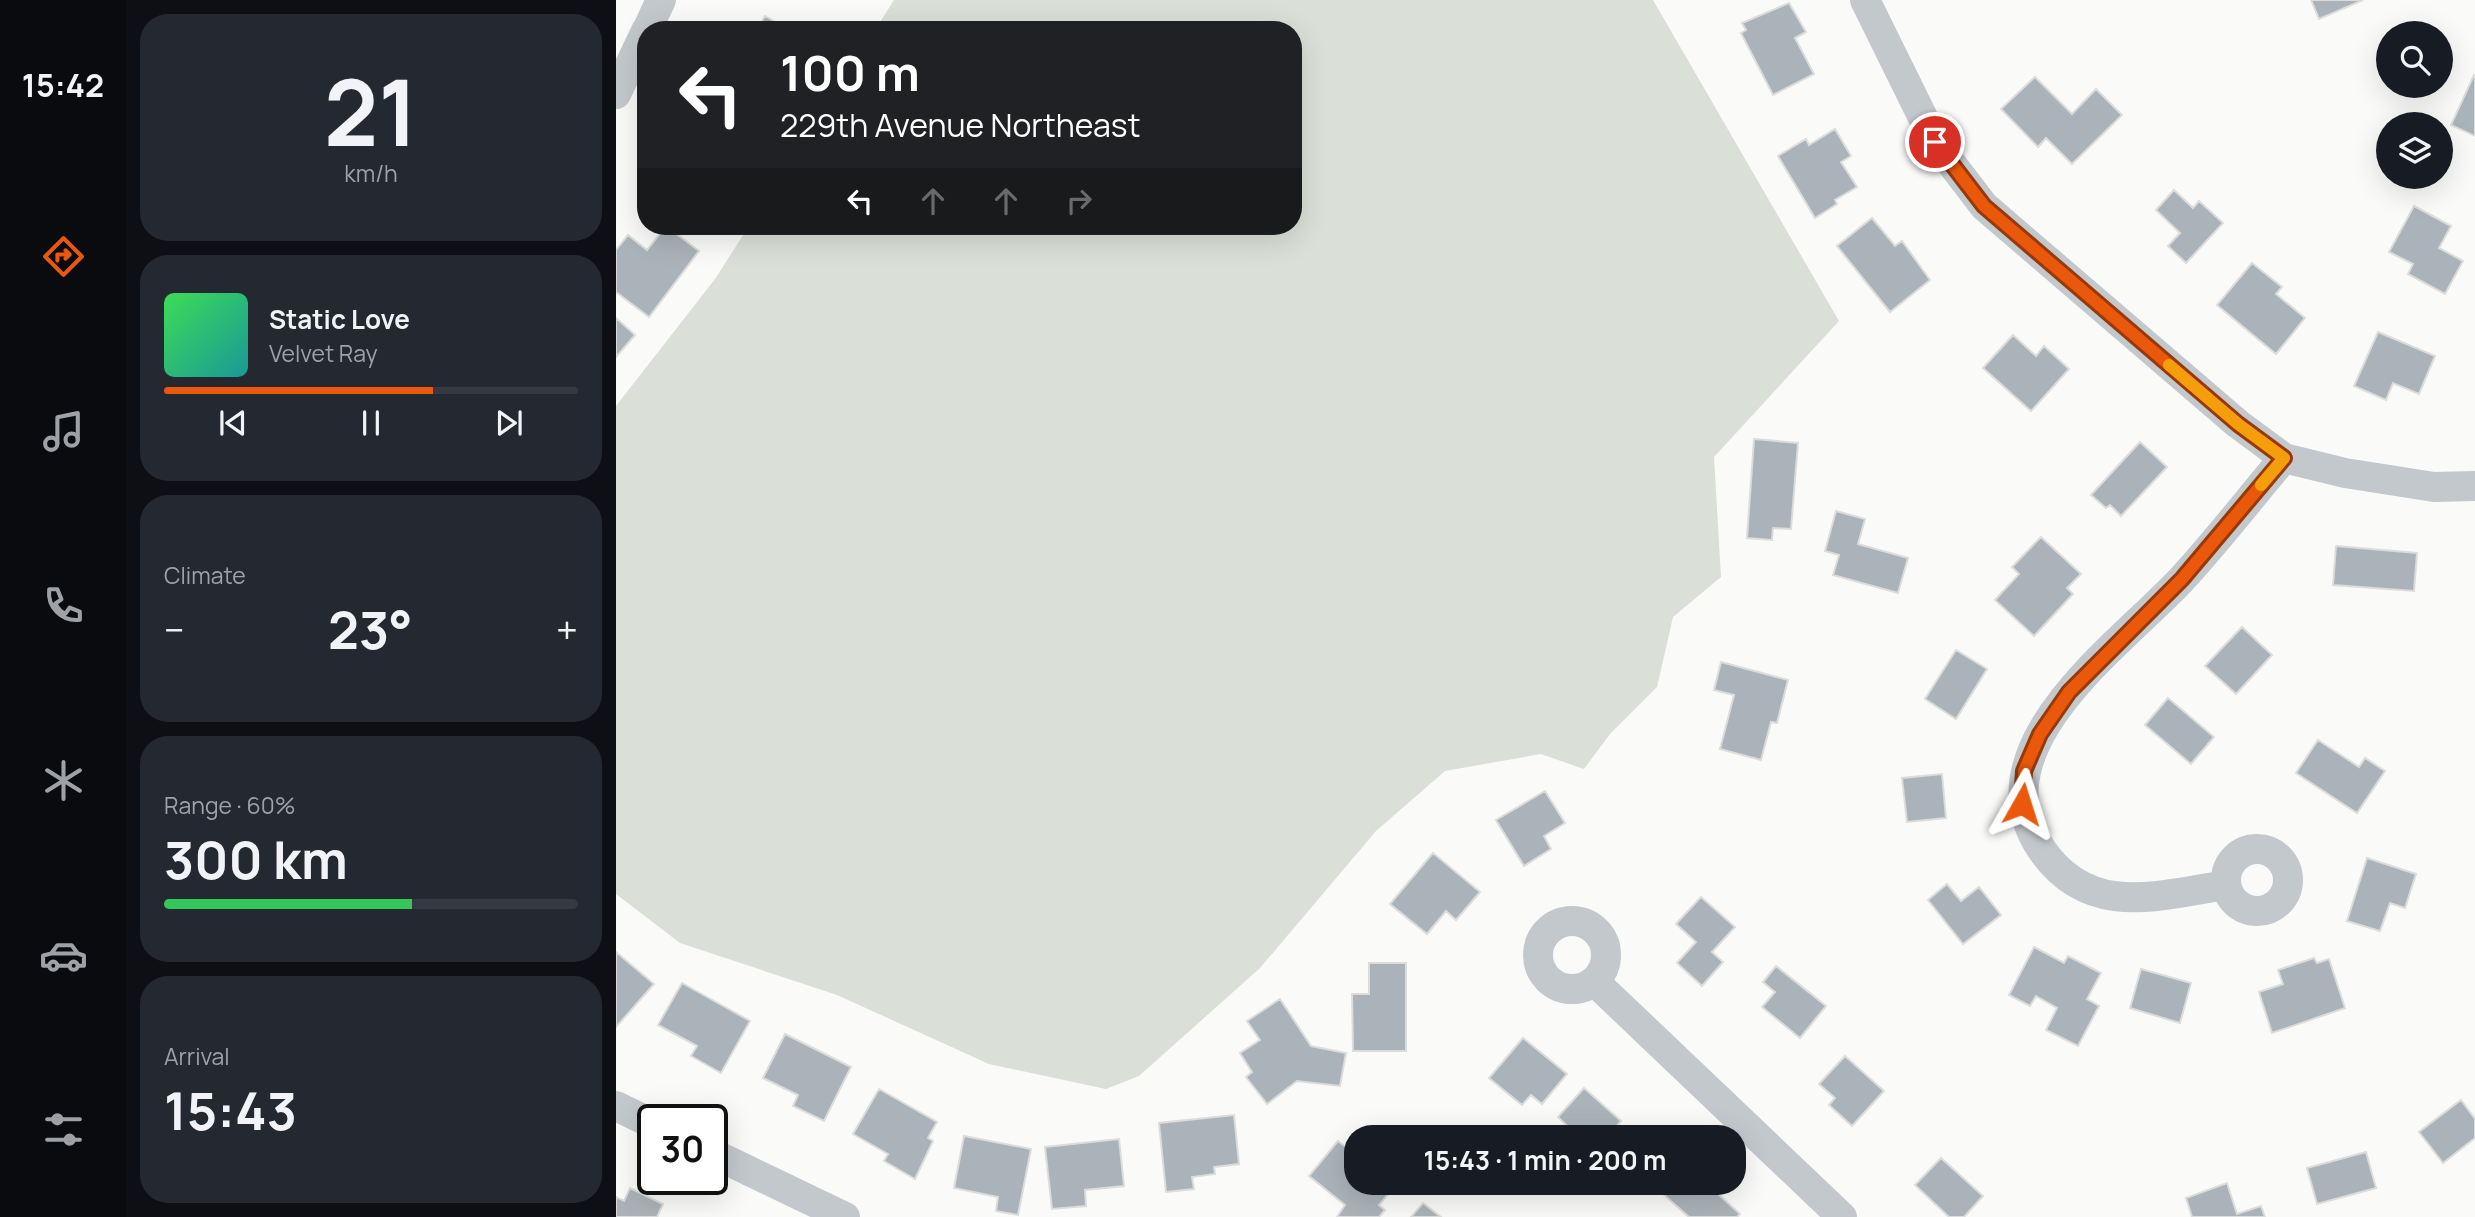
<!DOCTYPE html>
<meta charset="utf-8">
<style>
body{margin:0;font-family:Manrope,sans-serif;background:#242831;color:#f1f3f6;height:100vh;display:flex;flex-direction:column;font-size:26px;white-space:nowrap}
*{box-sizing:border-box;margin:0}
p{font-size:23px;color:#9ea1a6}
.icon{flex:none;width:38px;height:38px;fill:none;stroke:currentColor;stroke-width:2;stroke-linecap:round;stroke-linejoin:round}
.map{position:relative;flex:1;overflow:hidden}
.side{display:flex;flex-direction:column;gap:14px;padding:14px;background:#0d0f14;width:490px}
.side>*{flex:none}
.guide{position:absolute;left:21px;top:21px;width:665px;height:214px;border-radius:28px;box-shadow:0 7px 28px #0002;background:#202124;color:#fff;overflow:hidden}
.buttons{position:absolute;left:1760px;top:21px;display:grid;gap:14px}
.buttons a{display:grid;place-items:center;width:77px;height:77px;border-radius:50%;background:#171b24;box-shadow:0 7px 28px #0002;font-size:35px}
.speed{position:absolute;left:21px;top:1104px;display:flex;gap:14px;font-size:35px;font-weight:700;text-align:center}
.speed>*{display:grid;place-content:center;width:91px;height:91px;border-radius:50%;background:#171b24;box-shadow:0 7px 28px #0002;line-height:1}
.speed .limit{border:4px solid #111;border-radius:10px;background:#fff;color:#111}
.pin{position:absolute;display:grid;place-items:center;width:60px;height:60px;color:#fff;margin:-30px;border:4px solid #fff;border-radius:50%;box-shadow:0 2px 7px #0007}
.me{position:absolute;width:77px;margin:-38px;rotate:6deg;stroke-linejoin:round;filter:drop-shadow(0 0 5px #0008)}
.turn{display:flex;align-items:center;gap:24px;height:147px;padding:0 28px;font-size:32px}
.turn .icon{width:91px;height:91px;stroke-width:2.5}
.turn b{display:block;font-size:49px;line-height:60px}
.lanes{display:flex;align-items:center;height:66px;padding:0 28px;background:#0003;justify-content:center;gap:35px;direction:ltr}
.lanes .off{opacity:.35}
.big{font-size:52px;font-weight:700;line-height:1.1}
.side .card{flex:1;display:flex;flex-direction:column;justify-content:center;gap:10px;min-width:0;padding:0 24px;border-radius:28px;background:#242831}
.side .dial{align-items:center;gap:0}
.dial b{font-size:91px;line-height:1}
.song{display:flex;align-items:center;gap:21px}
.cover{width:84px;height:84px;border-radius:10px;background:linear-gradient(135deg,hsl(130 70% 55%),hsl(180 70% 35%))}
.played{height:7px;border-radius:4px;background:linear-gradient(90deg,#ea580c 65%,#363941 65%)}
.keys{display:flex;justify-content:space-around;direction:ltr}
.heat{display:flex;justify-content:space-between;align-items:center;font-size:38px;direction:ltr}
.charge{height:10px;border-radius:5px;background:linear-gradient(90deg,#34c759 60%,#363941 0)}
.trip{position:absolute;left:728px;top:1125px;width:402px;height:70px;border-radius:28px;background:#171b24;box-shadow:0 7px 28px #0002;font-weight:700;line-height:70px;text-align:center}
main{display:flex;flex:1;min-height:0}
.tab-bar{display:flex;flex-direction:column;width:126px;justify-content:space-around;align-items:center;background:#090b0e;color:#9ea1a6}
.tab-bar .icon{width:49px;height:49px}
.tab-bar .on{color:#ea580c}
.tab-bar b{font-size:32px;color:#f1f3f6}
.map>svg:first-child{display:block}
.green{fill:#dadfd7}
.building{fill:#aab3b9;stroke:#dcdcda;stroke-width:2}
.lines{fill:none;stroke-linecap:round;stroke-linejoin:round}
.minor{stroke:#c3c8cc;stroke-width:30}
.route-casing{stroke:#983908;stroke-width:18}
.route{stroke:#ea580c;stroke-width:12}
.slow{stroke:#f59e0b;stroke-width:12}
</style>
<main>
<nav class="tab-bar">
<b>15:42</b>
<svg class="icon on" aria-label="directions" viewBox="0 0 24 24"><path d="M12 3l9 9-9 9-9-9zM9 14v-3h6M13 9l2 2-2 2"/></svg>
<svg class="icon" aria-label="music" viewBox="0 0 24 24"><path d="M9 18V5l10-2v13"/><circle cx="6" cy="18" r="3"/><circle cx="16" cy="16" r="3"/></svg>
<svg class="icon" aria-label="phone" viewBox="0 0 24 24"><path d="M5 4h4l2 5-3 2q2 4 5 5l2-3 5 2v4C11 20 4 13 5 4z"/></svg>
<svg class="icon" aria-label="climate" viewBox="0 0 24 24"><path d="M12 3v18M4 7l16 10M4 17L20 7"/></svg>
<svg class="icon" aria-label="car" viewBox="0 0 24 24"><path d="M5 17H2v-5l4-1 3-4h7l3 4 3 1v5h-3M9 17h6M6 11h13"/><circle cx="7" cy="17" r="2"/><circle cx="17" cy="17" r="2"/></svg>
<svg class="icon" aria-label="filters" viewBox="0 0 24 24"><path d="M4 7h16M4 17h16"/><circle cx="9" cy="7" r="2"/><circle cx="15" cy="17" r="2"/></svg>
</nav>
<section class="side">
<div class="card dial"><b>21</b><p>km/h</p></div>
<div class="card">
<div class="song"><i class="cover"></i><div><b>Static Love</b><p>Velvet Ray</p></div></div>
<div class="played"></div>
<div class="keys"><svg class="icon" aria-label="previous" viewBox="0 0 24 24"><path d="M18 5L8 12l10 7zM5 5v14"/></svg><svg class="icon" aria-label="pause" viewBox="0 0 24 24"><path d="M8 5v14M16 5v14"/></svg><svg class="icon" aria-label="next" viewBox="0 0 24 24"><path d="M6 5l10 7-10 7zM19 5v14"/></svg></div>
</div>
<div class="card"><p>Climate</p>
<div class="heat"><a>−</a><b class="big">23°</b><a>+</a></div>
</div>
<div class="card"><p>Range · 60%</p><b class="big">300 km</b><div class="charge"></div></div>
<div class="card"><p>Arrival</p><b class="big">15:43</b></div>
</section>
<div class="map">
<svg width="1859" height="1217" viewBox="0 0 1859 1217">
<rect width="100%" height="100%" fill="#fafaf8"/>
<!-- green -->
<path class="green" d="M278,0h759l186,321 -125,136 7,120 -48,40 -16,70 -47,47 -26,35 -43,-15 -96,17 -69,60 -116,137 -121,108 -33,13 -117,-25 -152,-69 -157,-52 -64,-49v-488l99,-127 34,-53h544v-196h-418z"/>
<!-- building -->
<path class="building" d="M1695,0h52l-44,19z
M1173,3l17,29 -11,6 19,36 -41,21 -32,-62 5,-3 -4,-7z
M149,16l24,14h-32z
M1858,75l1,1v60l-24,-11z
M1419,77l37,37 24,-25 26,26 -50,49 -26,-26 -8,9 -37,-38z
M1219,129l16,27 -10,6 16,25 -22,13 2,4 -22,14 -37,-62 28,-17 3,6z
M1558,190l19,18 6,-7 24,22 -37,40 -18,-17 12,-13 -24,-23z
M1798,206l37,20 -12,22 24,13 -18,33 -37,-20 5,-10 -24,-12z
M1256,218l23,28 7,-5 28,39 -40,32 -53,-66z
M50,226l33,25 -50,66 -33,-25v-42l12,-15 19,15z
M1636,263l30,24 -6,7 29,24 -29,36 -59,-49z
M0,318l19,17 -19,22z
M1762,332l57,24 -16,38 -26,-11 -7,17 -32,-14z
M1397,335l23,21 8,-10 25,23 -38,42 -48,-43z
M1138,439l44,4 -7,86 -18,-1 -1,12 -25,-2z
M1524,442l27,25 -46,49 -11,-11 -4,3 -15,-13z
M1220,511l29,8 -7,25 50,14 -10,35 -65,-18 6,-20 -14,-4z
M1425,537l40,37 -14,14 6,6 -39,42 -39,-36 24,-26 -7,-7z
M1720,546l81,7 -3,38 -81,-6z
M1626,627l30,28 -36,39 -31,-28z
M1340,650l31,19 -31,50 -31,-20z
M1105,662l67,18 -11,43 -6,-1 -10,38 -41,-11 14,-54 -20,-5z
M1552,698l46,39 -23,27 -46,-39z
M1702,740l41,27 6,-9 20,13 -28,42 -61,-40z
M1326,774l4,44 -39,4 -5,-44z
M929,791l20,32 -21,13 7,13 -27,17 -28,-46z
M817,853l47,39 -24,28 -10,-9 -19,23 -37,-30z
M1751,858l49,16 -11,34 -15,-5 -10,28 -33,-10z
M1331,884l14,17 18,-14 22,28 -38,29 -35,-44z
M1085,897l34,30 -23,25 11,10 -21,24 -25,-23 19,-21 -20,-18z
M1418,947l30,16 4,-7 33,17 -14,26 12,7 -21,40 -32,-16 11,-22 -21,-12 -6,10 -21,-11z
M0,952l38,32 -38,43z
M1698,958l3,5 12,-4 16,49 -73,25 -13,-41 24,-8 -5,-14z
M753,963h37v88h-53l-1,-57h17z
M1160,966l50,40 -26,32 -38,-31 13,-15 -12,-10z
M1525,969l50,14 -11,40 -50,-15z
M66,983l68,38 -29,52 -30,-17 6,-10 -39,-21z
M664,999l31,47 35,7 -6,33 -43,-5 -30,23 -21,-27 6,-5 -12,-19 20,-13 -13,-19z
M169,1034l66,33 -27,54 -31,-15 5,-11 -35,-17z
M907,1038l44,36 -25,30 -11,-9 -9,10 -33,-27z
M1229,1056l39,35 -32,35 -23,-21 6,-7 -16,-14z
M968,1088l37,33 -15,17h-26l-22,-21z
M263,1089l58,33 -9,16 5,3 -18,38 -31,-18 4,-7 -35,-20z
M1845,1100l14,19v19l-32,25 -24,-31z
M618,1115l5,49 -25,3 1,7 -23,3 2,12 -28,3 -7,-69z
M348,1136l67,13 -13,66 -22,-4 2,-14 -44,-9z
M503,1139l5,47 -39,4 1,16 -34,3 -7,-62z
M722,1141l18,14v28h34l4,4 -15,18 6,5 -6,7h-42l8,-12 -36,-29z
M1750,1152l10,36 -59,16 -10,-36z
M1325,1158l42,38 -19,21h-15l-34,-32z
M1056,1183h34l34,31 -3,3h-48l-27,-24z
M1611,1183l10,31 24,-8 4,11h-73l-6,-19z
M14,1188l33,16 -6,13h-41v-20l8,4z
M807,1203l18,14h-30z"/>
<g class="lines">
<!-- minor -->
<path class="minor" d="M1249,0l70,142 49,64 254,218 46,34 61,15 89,14 41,-1
M31,30l14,-30
M0,94l30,-63
M1610 880a31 31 0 1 1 62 0a31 31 0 1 1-62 0Z
M1610,885c-69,11 -137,33 -184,-35 -70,-102 77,-204 139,-270 36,-39 69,-82 103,-122
M922 955a34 34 0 1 1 68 0a34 34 0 1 1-68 0Z
M978,981l248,236
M0,1106l37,18
M96,1153l133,64"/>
</g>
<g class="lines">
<defs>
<path id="route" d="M1319,142l49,64 254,218 46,34 -102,121 -113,113 -29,42 -16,37 -2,33"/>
</defs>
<!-- route casing -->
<use href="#route" class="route-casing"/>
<!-- route -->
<use href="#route" class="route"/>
<!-- slow -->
<path class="slow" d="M1553,365l69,59 46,34 -23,27"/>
</g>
</svg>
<div class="buttons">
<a><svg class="icon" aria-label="search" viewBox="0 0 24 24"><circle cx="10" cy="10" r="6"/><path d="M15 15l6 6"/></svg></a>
<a><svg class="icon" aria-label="layers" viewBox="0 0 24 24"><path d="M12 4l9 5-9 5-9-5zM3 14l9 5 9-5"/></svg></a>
</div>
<div class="speed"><div class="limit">30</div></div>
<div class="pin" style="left:1319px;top:142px;background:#d93025"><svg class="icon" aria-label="arrive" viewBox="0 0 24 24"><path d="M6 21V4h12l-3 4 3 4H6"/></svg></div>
<svg class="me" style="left:1406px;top:804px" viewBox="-20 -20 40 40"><path d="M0-17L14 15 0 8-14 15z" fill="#ea580c" stroke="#fff" stroke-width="4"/></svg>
<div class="trip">15:43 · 1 min · 200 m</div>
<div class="guide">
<div class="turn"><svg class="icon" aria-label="left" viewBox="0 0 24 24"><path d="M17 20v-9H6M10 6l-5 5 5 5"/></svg><div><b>100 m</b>229th Avenue Northeast</div></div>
<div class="lanes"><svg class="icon" aria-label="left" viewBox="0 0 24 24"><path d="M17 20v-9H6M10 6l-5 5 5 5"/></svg><svg class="icon off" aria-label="ahead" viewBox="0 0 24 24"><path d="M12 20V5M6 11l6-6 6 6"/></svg><svg class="icon off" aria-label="ahead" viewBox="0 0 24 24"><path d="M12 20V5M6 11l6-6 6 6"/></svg><svg class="icon off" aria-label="right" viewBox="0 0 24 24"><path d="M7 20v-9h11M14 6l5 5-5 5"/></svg></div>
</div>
</div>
</main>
